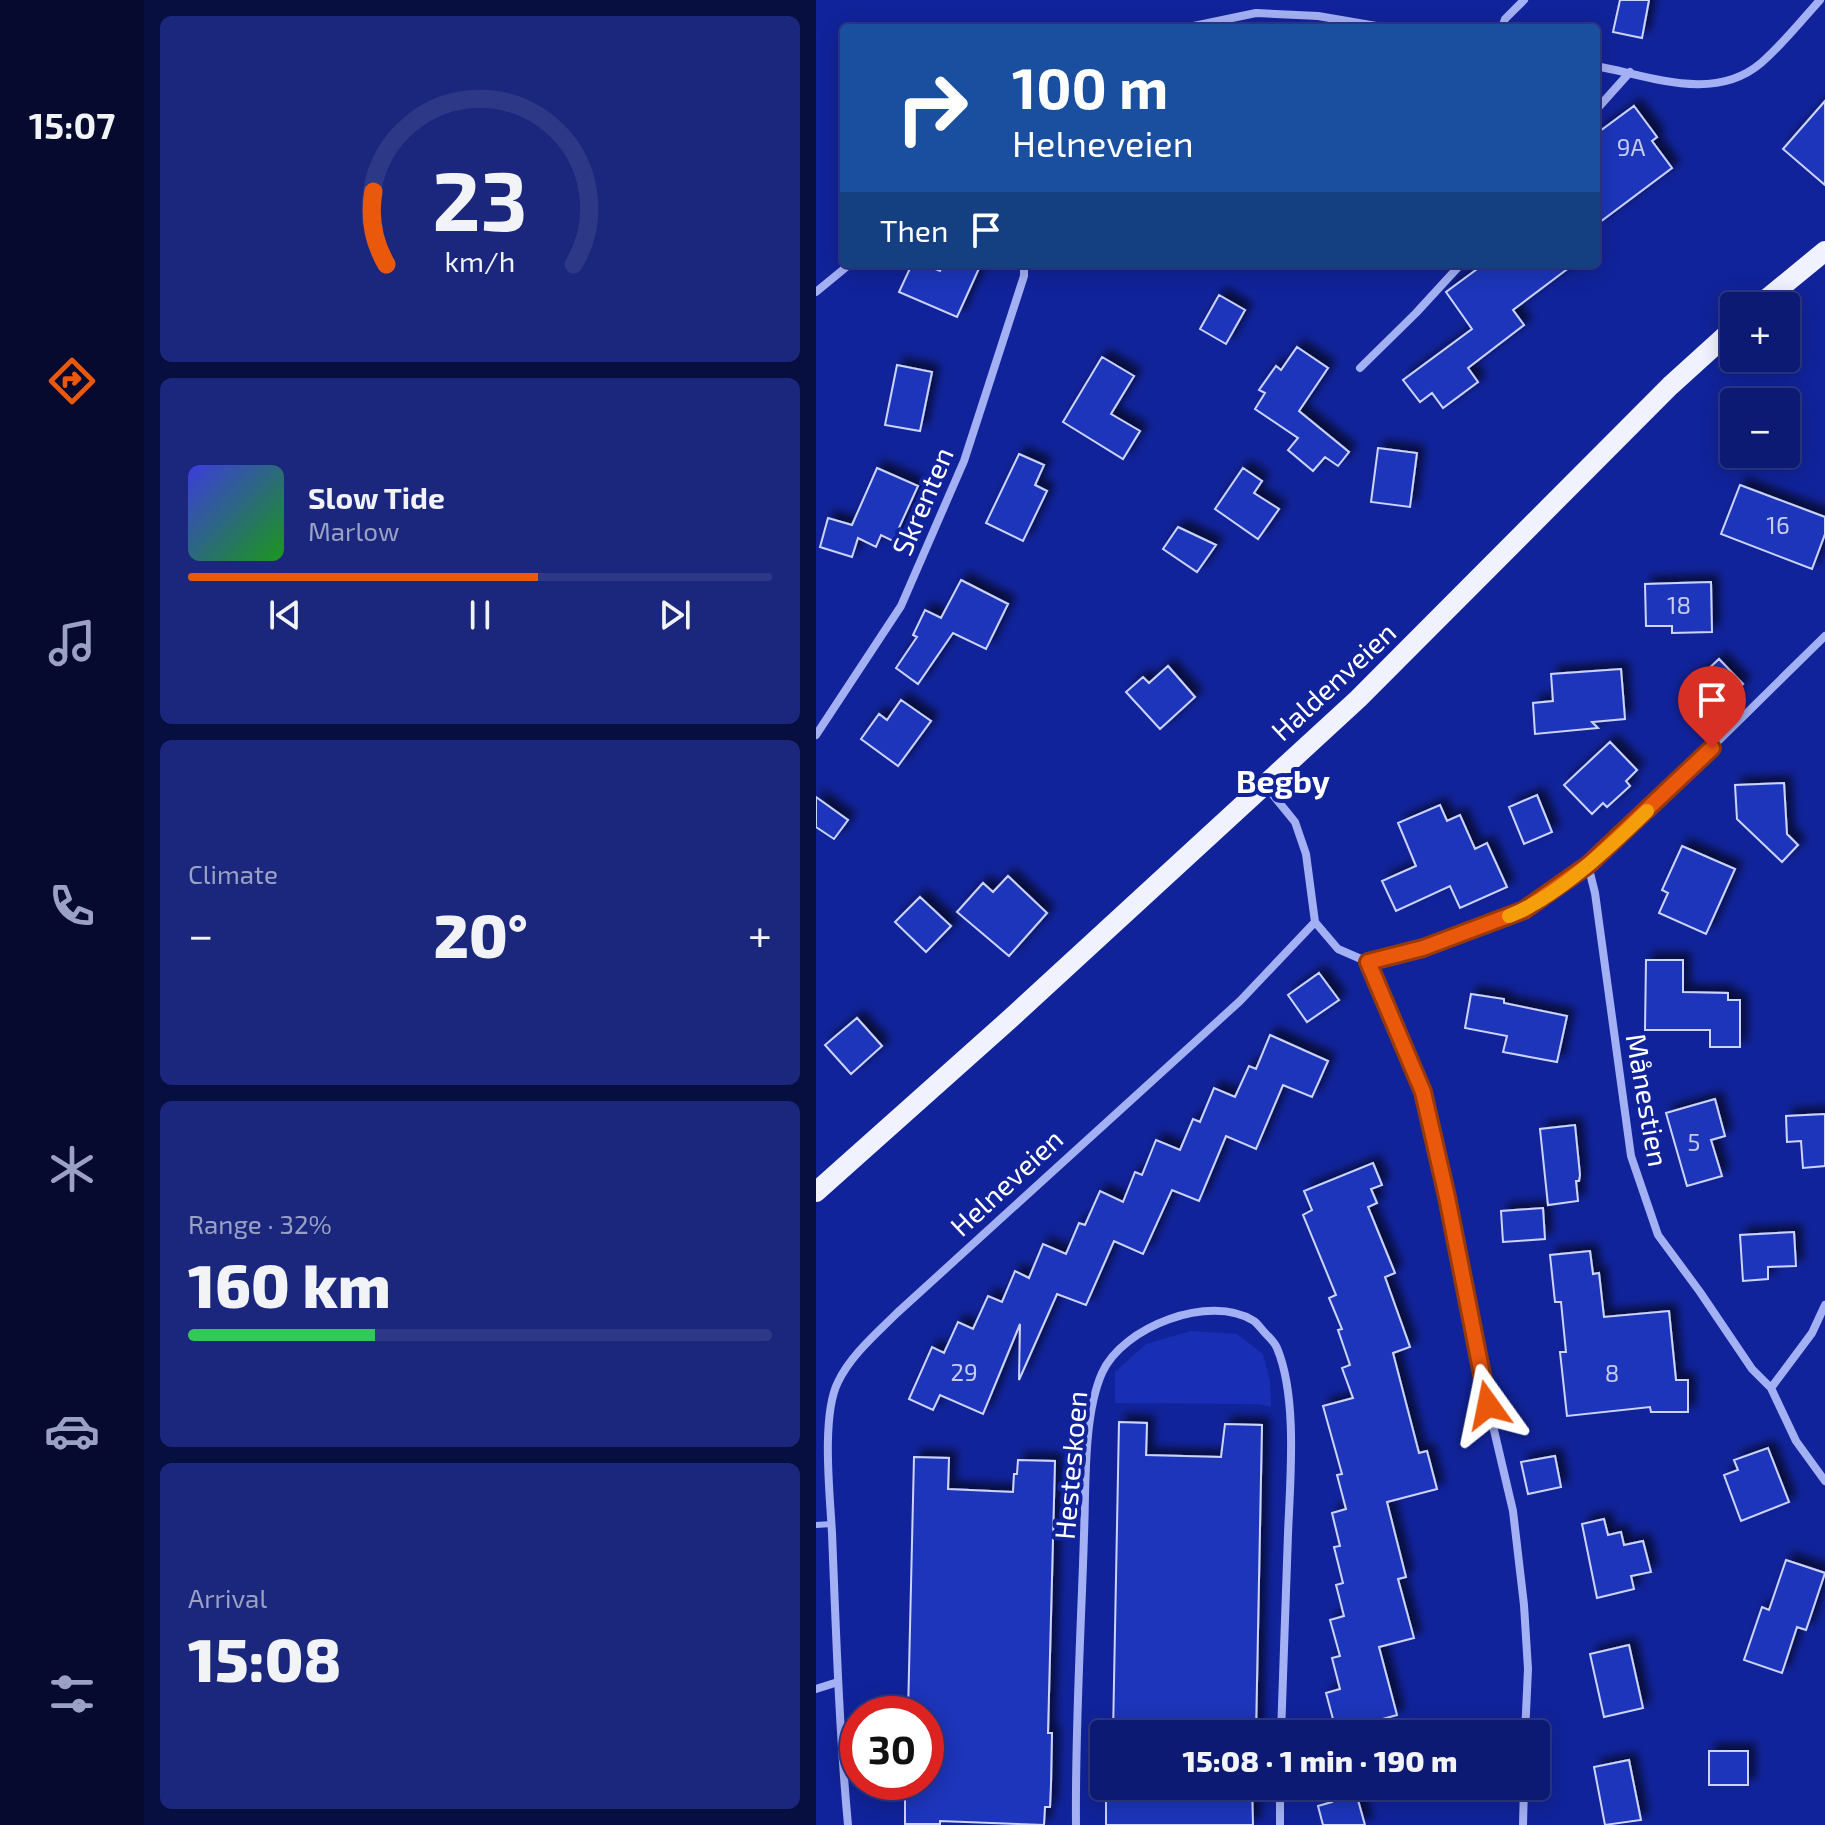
<!DOCTYPE html>
<meta charset="utf-8">
<style>
body{margin:0;font-family:"Exo 2",sans-serif;background:#1b277c;color:#f1f3f6;height:100vh;display:flex;flex-direction:column;font-size:30px;white-space:nowrap}
*{box-sizing:border-box;margin:0}
p{font-size:26px;color:#9aa1c5}
.icon{flex:none;width:44px;height:44px;fill:none;stroke:currentColor;stroke-width:2;stroke-linecap:round;stroke-linejoin:round}
.map{position:relative;flex:1;overflow:hidden}
.sheet{display:flex;flex-direction:column;gap:16px;padding:16px;background:#070e40;width:672px}
.sheet>*{flex:none}
.top-card{position:absolute;left:24px;top:24px;width:760px;height:244px;border-radius:8px;box-shadow:0 4px 20px #0003,0 0 0 2px #2d3886;background:#1a4fa0;color:#fff;overflow:hidden}
.fabs{position:absolute;left:904px;top:292px;display:grid;gap:16px}
.fabs a{display:grid;place-items:center;width:80px;height:80px;border-radius:8px;background:#0d1a74;box-shadow:0 4px 20px #0003,0 0 0 2px #2d3886;font-size:40px}
.speed{position:absolute;left:24px;top:1696px;display:flex;gap:16px;font-size:40px;font-weight:700;text-align:center}
.speed>*{display:grid;place-content:center;width:104px;height:104px;border-radius:50%;background:#0d1a74;box-shadow:0 4px 20px #0003,0 0 0 2px #2d3886;line-height:1}
.speed .limit{border:12px solid #d22;background:#fff;color:#111}
.pin{position:absolute;display:grid;place-items:center;width:68px;height:68px;color:#fff;margin:-82px -34px;border-radius:50% 50% 50% 0;rotate:-45deg;box-shadow:0 0 8px #0007}
.pin .icon{rotate:45deg}
.me{position:absolute;width:88px;margin:-44px;rotate:348deg;stroke-linejoin:round;filter:drop-shadow(0 0 6px #0008)}
.turn{display:flex;align-items:center;gap:28px;height:168px;padding:0 40px;font-size:36px}
.turn .icon{width:104px;height:104px;stroke-width:2.5}
.turn b{display:block;font-size:56px;line-height:68px}
.then{display:flex;align-items:center;height:76px;padding:0 40px;background:#0003;gap:16px;font-size:30px}
.big{font-size:60px;font-weight:800;line-height:1.1}
.sheet .tile{flex:1;display:flex;flex-direction:column;justify-content:center;gap:12px;min-width:0;padding:0 28px;border-radius:12px;background:#1b277c}
.sheet .dial{align-items:center;gap:0}
.dial svg{height:208px;overflow:visible;fill:none;stroke:#2d3886;stroke-width:7;stroke-linecap:round;text-anchor:middle}
.dial text{fill:#f1f3f6;stroke:none}
.song{display:flex;align-items:center;gap:24px}
.cover{width:96px;height:96px;border-radius:12px;background:linear-gradient(135deg,hsl(240 70% 55%),hsl(120 70% 35%))}
.played{height:8px;border-radius:4px;background:linear-gradient(90deg,#ea580c 60%,#2d3886 60%)}
.keys{display:flex;justify-content:space-around;direction:ltr}
.heat{display:flex;justify-content:space-between;align-items:center;font-size:44px;direction:ltr}
.charge{height:12px;border-radius:6px;background:linear-gradient(90deg,#34c759 32%,#2d3886 0)}
.trip{position:absolute;left:274px;top:1720px;width:460px;height:80px;border-radius:8px;background:#0d1a74;box-shadow:0 4px 20px #0003,0 0 0 2px #2d3886;font-weight:800;line-height:80px;text-align:center}
main{display:flex;flex:1;min-height:0}
.tab-bar{display:flex;flex-direction:column;width:144px;justify-content:space-around;align-items:center;background:#050a2e;color:#9aa1c5}
.tab-bar .icon{width:56px;height:56px}
.tab-bar .on{color:#ea580c}
.tab-bar b{font-size:36px;color:#f1f3f6}
.map>svg:first-child{display:block}
.green{fill:#182fb5}
.building{fill:#1f35ba;stroke:#ccd4fe;stroke-width:2;filter:url(#shadow)}
.lines{fill:none;stroke-linecap:round;stroke-linejoin:round}
.service{stroke:#a4b0f4;stroke-width:6}
.minor{stroke:#a4b0f4;stroke-width:8}
.primary{stroke:#f1f2ff;stroke-width:20}
.route-casing{stroke:#983908;stroke-width:20}
.route{stroke:#ea580c;stroke-width:14}
.slow{stroke:#f59e0b;stroke-width:14}
.labels{text-anchor:middle;dominant-baseline:central;stroke-width:8;stroke-linejoin:round;paint-order:stroke}
.number-label{font-size:24px;fill:#c7ccee}
.street-label{font-size:28px;fill:#fff;stroke:#11239a}
.quarter-label{font-size:32px;font-weight:bold;fill:#fff;stroke:#11239a}
</style>
<main>
<nav class="tab-bar">
<b>15:07</b>
<svg class="icon on" aria-label="directions" viewBox="0 0 24 24"><path d="M12 3l9 9-9 9-9-9zM9 14v-3h6M13 9l2 2-2 2"/></svg>
<svg class="icon" aria-label="music" viewBox="0 0 24 24"><path d="M9 18V5l10-2v13"/><circle cx="6" cy="18" r="3"/><circle cx="16" cy="16" r="3"/></svg>
<svg class="icon" aria-label="phone" viewBox="0 0 24 24"><path d="M5 4h4l2 5-3 2q2 4 5 5l2-3 5 2v4C11 20 4 13 5 4z"/></svg>
<svg class="icon" aria-label="climate" viewBox="0 0 24 24"><path d="M12 3v18M4 7l16 10M4 17L20 7"/></svg>
<svg class="icon" aria-label="car" viewBox="0 0 24 24"><path d="M5 17H2v-5l4-1 3-4h7l3 4 3 1v5h-3M9 17h6M6 11h13"/><circle cx="7" cy="17" r="2"/><circle cx="17" cy="17" r="2"/></svg>
<svg class="icon" aria-label="filters" viewBox="0 0 24 24"><path d="M4 7h16M4 17h16"/><circle cx="9" cy="7" r="2"/><circle cx="15" cy="17" r="2"/></svg>
</nav>
<section class="sheet">
<div class="tile dial"><svg viewBox="0 0 100 80">
<path d="M14 69A42 42 0 1 1 86 69"/>
<path d="M14 69A42 42 0 0 1 9 41" stroke="#ea580c"/>
<text x="50" y="56" font-size="32" font-weight="700">23</text>
<text x="50" y="72" font-size="11">km/h</text>
</svg></div>
<div class="tile">
<div class="song"><i class="cover"></i><div><b>Slow Tide</b><p>Marlow</p></div></div>
<div class="played"></div>
<div class="keys"><svg class="icon" aria-label="previous" viewBox="0 0 24 24"><path d="M18 5L8 12l10 7zM5 5v14"/></svg><svg class="icon" aria-label="pause" viewBox="0 0 24 24"><path d="M8 5v14M16 5v14"/></svg><svg class="icon" aria-label="next" viewBox="0 0 24 24"><path d="M6 5l10 7-10 7zM19 5v14"/></svg></div>
</div>
<div class="tile"><p>Climate</p>
<div class="heat"><a>−</a><b class="big">20°</b><a>+</a></div>
</div>
<div class="tile"><p>Range · 32%</p><b class="big">160 km</b><div class="charge"></div></div>
<div class="tile"><p>Arrival</p><b class="big">15:08</b></div>
</section>
<div class="map">
<svg width="1009" height="1825" viewBox="0 0 1009 1825">
<defs>
<filter id="shadow"><feDropShadow dx="7" dy="-7" stdDeviation="4" flood-color="#0009"/></filter>
</defs>
<rect width="100%" height="100%" fill="#11239a"/>
<!-- green -->
<path class="green" d="M375,1331l46,3 26,20 7,27 1,26 -12,-3 -144,-1v-31l31,-28z"/>
<!-- building -->
<path class="building" d="M804,0h29l-7,38 -29,-6z
M1009,101v84l-42,-36z
M818,106l23,31 -5,4 20,27 -76,57v-91z
M96,264h11l17,7 3,-7h38l-24,53 -58,-25z
M668,264h90l-61,46 11,15 -56,43 10,14 -35,26 -11,-15 -12,9 -17,-22 69,-51 -26,-37z
M403,295l26,15 -19,34 -26,-15z
M481,347l31,21 -29,43 50,41 -11,14 -13,-9 -12,14 -25,-21 10,-12 -43,-29 10,-16 -6,-3 17,-24 5,4z
M286,357l32,19 -23,38 29,17 -17,28 -60,-37z
M81,365l35,7 -12,59 -35,-6z
M562,448l39,5 -7,54 -39,-5z
M203,454l25,11 -9,20 12,6 -24,50 -37,-18z
M61,468l41,18 -25,55 -12,-6 -5,12 -18,-9 -6,19 -32,-10 8,-29 24,7z
M427,468l19,13 -8,12 25,16 -21,30 -43,-30z
M924,485l85,32v17l-13,35 -91,-35z
M362,527l38,18 -19,27 -34,-23z
M145,580l47,24 -22,45 -33,-16 -35,51 -22,-16 21,-31 -4,-2 12,-25 16,8z
M895,582l1,50 -40,1v-7h-26l-1,-42z
M903,659l24,25 -33,31 -24,-25z
M352,666l27,31 -35,32 -34,-37 17,-15 6,6z
M805,669l4,50 -33,3 6,6 -63,6 -2,-31 20,-2 -2,-27z
M85,700l30,21 -33,45 -37,-27 18,-25 8,6z
M794,742l27,28 -11,11 4,5 -23,21 -4,-4 -11,11 -28,-29z
M968,783l3,51 11,11 -16,17 -45,-43 -2,-34z
M721,795l15,37 -28,12 -15,-37z
M0,797l32,23 -14,19 -18,-12z
M624,805l7,16 13,-6 15,34 12,-6 20,44 -47,21 -10,-22 -54,25 -14,-30 34,-15 -18,-43z
M866,846l53,23 -29,65 -47,-21 9,-20 -6,-3z
M192,876l39,37 -38,43 -52,-44 26,-29 10,9z
M104,897l31,29 -25,26 -31,-30z
M830,960h37v32l45,1v7h12v47h-30v-17h-65z
M503,973l20,27 -32,22 -19,-27z
M655,994l33,5v4l63,13 -10,46 -54,-10 4,-16 -42,-8z
M41,1018l25,28 -31,28 -26,-29z
M454,1035l58,26 -16,36 -29,-12 -27,64 -30,-13 -27,65 -27,-11 -29,64 -29,-13 -28,64 -29,-11 -38,86 1,-56 -37,90 -43,-19 -7,15 -24,-11 23,-52 12,6 14,-31 15,7 15,-33 14,6 13,-31 14,7 14,-34 23,10 13,-31 6,2 15,-34 23,11 12,-30 7,3 14,-35 24,10 13,-31 7,3 14,-34 21,9 14,-31 7,3z
M899,1099l10,37 -14,4 11,36 -35,10 -21,-73z
M1009,1114v52l-22,2 -2,-27 -14,1 -1,-26z
M759,1125l5,50 -1,6h-3l2,20 -30,4 -8,-76z
M557,1163l9,22 -11,4 6,14 -9,4 27,66 -10,4 25,70 -17,6 26,100 8,-2 10,38 -50,13 19,75 -8,2 16,59 -35,9 18,68 -36,10 2,9h-26l-11,-41 14,-4 -8,-31 8,-2 -10,-36 14,-4 -8,-31 7,-2 -9,-36 6,-1 -8,-33 14,-4 -9,-34 5,-1 -19,-68 30,-8 -11,-30 8,-3 -12,-35 4,-1 -13,-31 7,-3 -33,-80 9,-5 -8,-19z
M727,1208l2,31 -42,3 -2,-31z
M978,1232l2,34 -28,1v12l-25,2 -3,-46z
M774,1251l3,23 6,-1 5,44 65,-6 7,69h12v32h-37l-1,-5 -83,9 -7,-64h6l-5,-50h-6l-5,-47z
M303,1422l28,1 -1,32 75,2 4,-33 37,1 -6,309h-143z
M952,1448l21,54 -48,19 -17,-46 14,-5 -4,-10z
M739,1456l6,31 -33,7 -7,-32z
M98,1457l35,1 -1,31 65,3 1,-18h3l1,-14 37,1 -7,272h4l-1,51 -1,23h-5l-1,18 -104,-4v3h-35v-42h21v-68h-18z
M788,1519l4,16 13,-3 3,13 19,-4 8,31 -20,4 3,13 -37,9 -15,-74z
M970,1560l39,13 -19,57 -9,-3 -15,46 -38,-13 18,-53 7,3z
M813,1645l14,63 -39,9 -14,-63z
M893,1751h39v34h-39z
M813,1760l12,60 -36,5 -11,-58z
M290,1786h146l1,39h-147z
M512,1786h26l11,39h-42l-5,-19 14,-4z"/>
<g class="lines">
<!-- service -->
<path class="service" d="M0,1525l16,-1"/>
<!-- minor -->
<path class="minor" d="M368,28l72,-15 62,3 70,12
M686,28l3,-9 19,-19
M780,66c54,10 118,37 165,-3 21,-18 40,-42 59,-63
M780,110l34,-38
M0,292l34,-28
M544,368l56,-55 45,-49
M0,735l85,-129 63,-145 60,-185v-12
M448,784l31,38 11,32 9,68 23,27 30,13 55,-14 101,-38 64,-45 55,-50 182,-179
M772,865l7,28 36,263 27,79 42,57 52,77 19,19 25,53 29,40
M552,962l55,130 24,105 35,182 31,132 11,94 4,64 -3,65
M955,1388l41,-55 13,-28
M0,1689l22,-7
M32,1825c-9,-97 -12,-194 -16,-292 -2,-38 -11,-117 6,-151 13,-27 38,-48 59,-69l343,-312 75,-79
M260,1825c-1,-97 5,-194 8,-290 2,-48 -1,-119 18,-162 20,-46 108,-80 152,-52 4,3 8,9 12,13 4,4 9,9 11,14 21,50 13,133 11,186 -2,67 -5,133 -7,200
M464,1825v-39
M707,1825l1,-39"/>
<!-- primary -->
<path class="primary" d="M942,306l67,-55
M0,1192l195,-174 347,-319 312,-313 64,-58"/>
</g>
<g class="lines">
<defs>
<path id="route" d="M672,1405l-41,-208 -24,-105 -55,-130 55,-14 101,-38 64,-45 124,-117"/>
</defs>
<!-- route casing -->
<use href="#route" class="route-casing"/>
<!-- route -->
<use href="#route" class="route"/>
<!-- slow -->
<path class="slow" d="M693,916c47,-18 102,-70 138,-105"/>
</g>
<g class="labels">
<!-- number labels -->
<g class="number-label">
<text x="815" y="146">9A</text>
<text x="962" y="524">16</text>
<text x="863" y="604">18</text>
<text x="878" y="1141">5</text>
<text x="148" y="1371">29</text>
<text x="796" y="1372">8</text>
</g>
<!-- street labels -->
<g class="street-label">
<text transform="translate(106 501) rotate(-67)">Skrenten</text>
<text transform="translate(517 681) rotate(-43)">Haldenveien</text>
<text transform="translate(832 1100) rotate(80)">Månestien</text>
<text transform="translate(190 1182) rotate(-43)">Helneveien</text>
<text transform="translate(254 1465) rotate(-85)">Hesteskoen</text>
</g>
<!-- quarter labels -->
<g class="quarter-label">
<text x="467" y="780">Begby</text>
</g>
</g>
</svg>
<div class="fabs">
<a>+</a>
<a>−</a>
</div>
<div class="speed"><div class="limit">30</div></div>
<div class="pin" style="left:896px;top:748px;background:#d93025"><svg class="icon" aria-label="arrive" viewBox="0 0 24 24"><path d="M6 21V4h12l-3 4 3 4H6"/></svg></div>
<svg class="me" style="left:672px;top:1405px" viewBox="-20 -20 40 40"><path d="M0-17L14 15 0 8-14 15z" fill="#ea580c" stroke="#fff" stroke-width="4"/></svg>
<div class="trip">15:08 · 1 min · 190 m</div>
<div class="top-card">
<div class="turn"><svg class="icon" aria-label="right" viewBox="0 0 24 24"><path d="M7 20v-9h11M14 6l5 5-5 5"/></svg><div><b>100 m</b>Helneveien</div></div>
<div class="then">Then<svg class="icon" aria-label="arrive" viewBox="0 0 24 24"><path d="M6 21V4h12l-3 4 3 4H6"/></svg></div>
</div>
</div>
</main>
